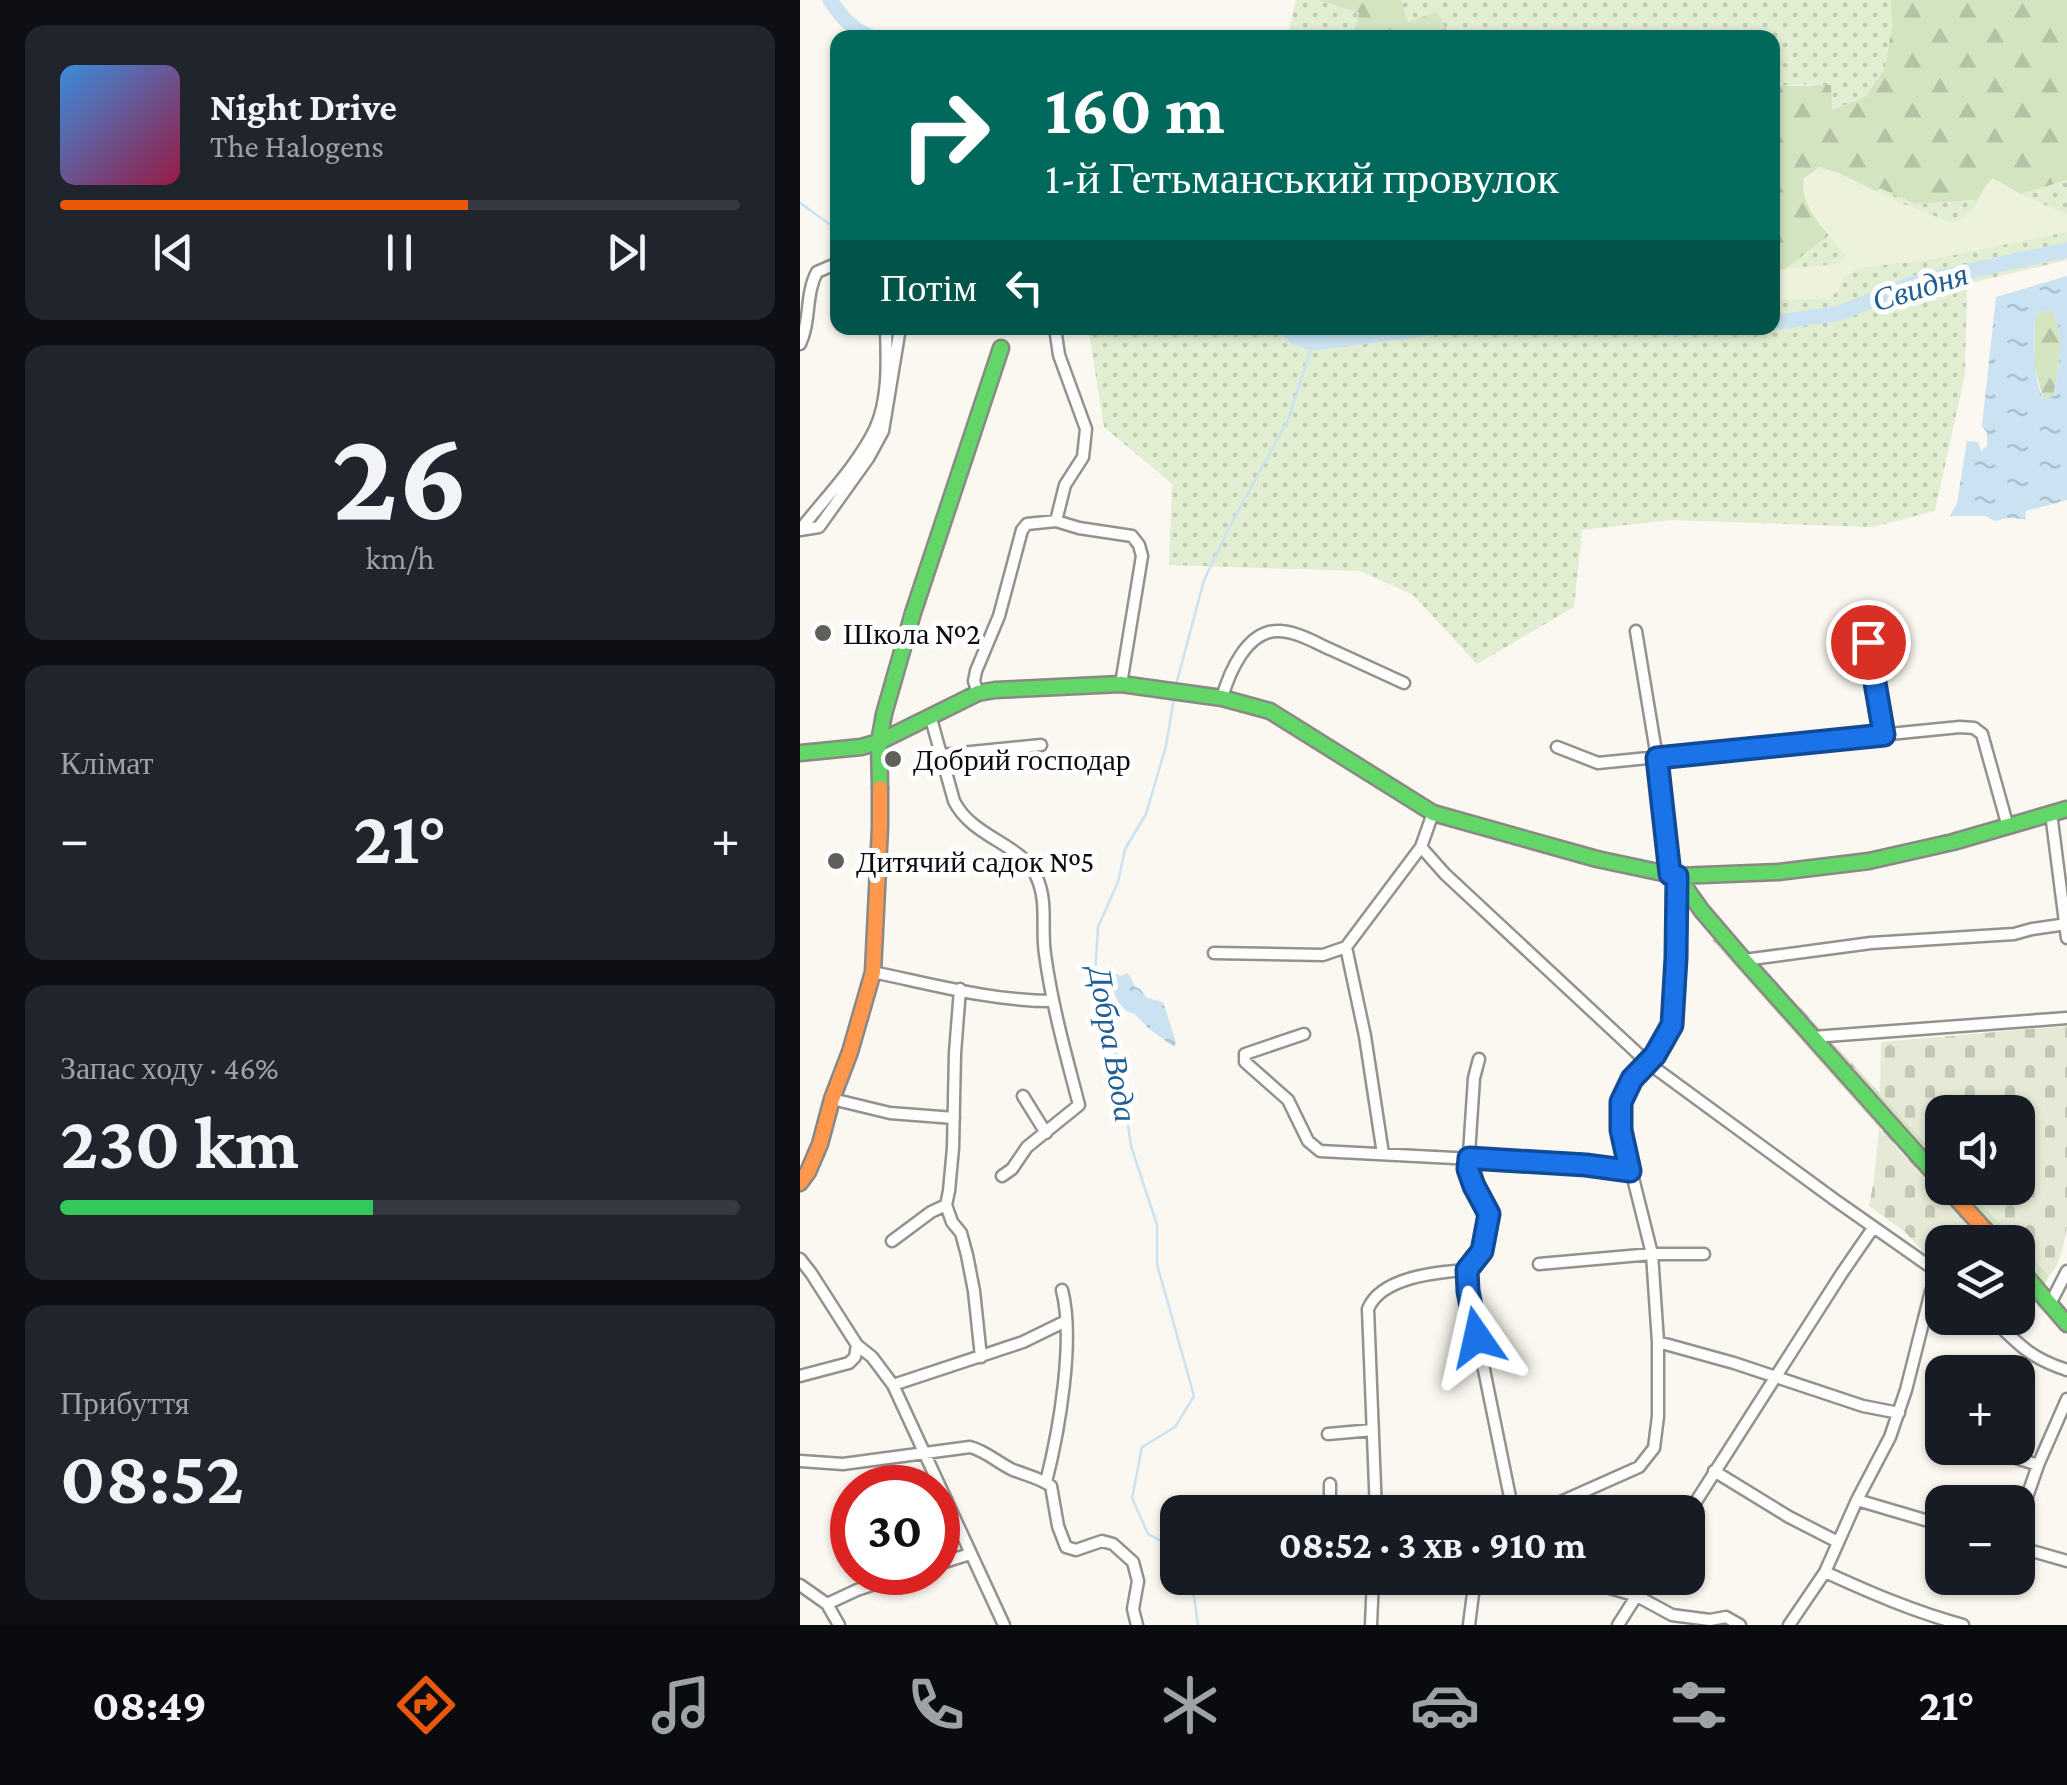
<!DOCTYPE html>
<html lang="uk">
<meta charset="utf-8">
<style>
body{margin:0;font-family:"Crimson Pro",serif;background:#20242c;color:#f1f3f6;height:100vh;display:flex;flex-direction:column;font-size:38px;white-space:nowrap}
*{box-sizing:border-box;margin:0}
p{font-size:32px;color:#9ea1a6}
.icon{flex:none;width:55px;height:55px;fill:none;stroke:currentColor;stroke-width:2;stroke-linecap:round;stroke-linejoin:round}
.map{position:relative;flex:1;overflow:hidden}
.sheet{display:flex;flex-direction:column;gap:25px;padding:25px;background:#0d0f14;width:800px}
.sheet>*{flex:none}
.guide{position:absolute;left:30px;top:30px;width:950px;height:305px;border-radius:20px;box-shadow:0 2px 8px #0004;background:#00695c;color:#fff;overflow:hidden}
.buttons{position:absolute;left:1125px;top:1095px;display:grid;gap:20px}
.buttons a{display:grid;place-items:center;width:110px;height:110px;border-radius:20px;background:#171b24;box-shadow:0 2px 8px #0004;font-size:50px}
.speed{position:absolute;left:30px;top:1465px;display:flex;gap:20px;font-size:50px;font-weight:700;text-align:center}
.speed>*{display:grid;place-content:center;width:130px;height:130px;border-radius:50%;background:#171b24;box-shadow:0 2px 8px #0004;line-height:1}
.speed .limit{border:15px solid #d22;background:#fff;color:#111}
.pin{position:absolute;display:grid;place-items:center;width:85px;height:85px;color:#fff;margin:-42px;border:5px solid #fff;border-radius:50%;box-shadow:0 2px 10px #0007}
.me{position:absolute;width:110px;margin:-55px;rotate:349deg;stroke-linejoin:round;filter:drop-shadow(0 0 8px #0008)}
.turn{display:flex;align-items:center;gap:35px;height:210px;padding:0 50px;font-size:45px}
.turn .icon{width:130px;height:130px;stroke-width:2.5}
.turn b{display:block;font-size:70px;line-height:85px}
.then{display:flex;align-items:center;height:95px;padding:0 50px;background:#0003;gap:20px;font-size:38px}
.big{font-size:75px;font-weight:700;line-height:1.1}
.sheet .widget{flex:1;display:flex;flex-direction:column;justify-content:center;gap:15px;min-width:0;padding:0 35px;border-radius:20px;background:#20242c}
.sheet .dial{align-items:center;gap:0}
.dial b{font-size:130px;line-height:1}
.song{display:flex;align-items:center;gap:30px}
.cover{width:120px;height:120px;border-radius:15px;background:linear-gradient(135deg,hsl(210 70% 55%),hsl(340 70% 35%))}
.played{height:10px;border-radius:5px;background:linear-gradient(90deg,#ea580c 60%,#363941 60%)}
.keys{display:flex;justify-content:space-around;direction:ltr}
.heat{display:flex;justify-content:space-between;align-items:center;font-size:55px;direction:ltr}
.charge{height:15px;border-radius:8px;background:linear-gradient(90deg,#34c759 46%,#363941 0)}
.trip{position:absolute;left:360px;top:1495px;width:545px;height:100px;border-radius:20px;background:#171b24;box-shadow:0 2px 8px #0004;font-weight:700;line-height:100px;text-align:center}
.tab-bar{display:flex;height:160px;justify-content:space-around;align-items:center;background:#090b0e;color:#9ea1a6}
.tab-bar .icon{width:70px;height:70px}
.tab-bar .active{color:#ea580c}
.tab-bar b{font-size:45px;color:#f1f3f6}
main{display:flex;flex:1;min-height:0}
.map>svg:first-child{display:block}
.grass{fill:url(#grass-dots)}
.forest{fill:url(#forest-firs)}
.cemetery{fill:url(#cemetery-stones)}
.pitch{fill:#ecf2db}
.water{fill:url(#water-ripples);fill-rule:evenodd}
.lines{fill:none;stroke-linecap:round;stroke-linejoin:round}
.stream{stroke:#cae2f1;stroke-width:2.5}
.river{stroke:#cae2f1;stroke-width:15}
.street-casing{stroke:#93928f;stroke-width:15}
.fast-casing{stroke:#8a8985;stroke-width:19}
.slow-casing{stroke:#8a8985;stroke-width:19}
.street{stroke:#fefefd;stroke-width:10}
.fast{stroke:#63d668;stroke-width:14}
.slow{stroke:#ff974d;stroke-width:14}
.route-casing{stroke:#114b97;stroke-width:25}
.route{stroke:#1a73e8;stroke-width:18}
.poi-dot{fill:#5f5f5c;stroke:#fff;stroke-width:4}
.labels{text-anchor:middle;dominant-baseline:central;stroke-width:10;stroke-linejoin:round;paint-order:stroke}
.poi-label{font-size:30px;fill:#0c0c0c;stroke:#fff;text-anchor:start}
.water-label{font-size:32px;font-style:italic;fill:#205e93;stroke:#fff}
</style>
<main>
<section class="sheet">
<div class="widget">
<div class="song"><i class="cover"></i><div><b>Night Drive</b><p>The Halogens</p></div></div>
<div class="played"></div>
<div class="keys"><svg class="icon" aria-label="previous" viewBox="0 0 24 24"><path d="M18 5L8 12l10 7zM5 5v14"/></svg><svg class="icon" aria-label="pause" viewBox="0 0 24 24"><path d="M8 5v14M16 5v14"/></svg><svg class="icon" aria-label="next" viewBox="0 0 24 24"><path d="M6 5l10 7-10 7zM19 5v14"/></svg></div>
</div>
<div class="widget dial"><b>26</b><p>km/h</p></div>
<div class="widget"><p>Клімат</p>
<div class="heat"><a>−</a><b class="big">21°</b><a>+</a></div>
</div>
<div class="widget"><p>Запас ходу · 46%</p><b class="big">230 km</b><div class="charge"></div></div>
<div class="widget"><p>Прибуття</p><b class="big">08:52</b></div>
</section>
<div class="map">
<svg width="1267" height="1625" viewBox="0 0 1267 1625">
<defs>
<pattern id="grass-dots" width="8" height="8" patternUnits="userSpaceOnUse" patternTransform="scale(2.5)"><rect width="8" height="8" fill="#e2eed2"/><path d="M2 2h.1M6 6h.1" fill="none" stroke="#c1cbb3" stroke-width="1.8" stroke-linecap="round"/></pattern>
<pattern id="forest-firs" width="22" height="20" patternUnits="userSpaceOnUse" patternTransform="scale(2.5)"><rect width="22" height="20" fill="#d3e4c1"/><path d="M5 1l3.5 6h-7zM16 11l3.5 6h-7z" fill="#b4c2a5"/></pattern>
<pattern id="cemetery-stones" width="16" height="16" patternUnits="userSpaceOnUse" patternTransform="scale(2.5)"><rect width="16" height="16" fill="#e5e9d6"/><path d="M2 7V4a2 2 0 0 1 4 0v3zM10 15v-3a2 2 0 0 1 4 0v3z" fill="#c3c7b6"/></pattern>
<pattern id="water-ripples" width="26" height="14" patternUnits="userSpaceOnUse" patternTransform="scale(2.5)"><rect width="26" height="14" fill="#cae2f1"/><path d="M2 4q2-2 4 0t4 0M15 11q2-2 4 0t4 0" fill="none" stroke="#acc1cd"/></pattern>
</defs>
<rect width="100%" height="100%" fill="#faf8f0"/>
<!-- grass -->
<path class="grass" d="M496,0h22l41,13 -6,24 -66,1z
M601,0h490l1,26 -7,42 -20,29 -33,13 -19,-26 -40,2 -1,-48 -322,-1 -13,-24 -29,9z
M1267,180v80l-100,24 -2,90 -30,137 -63,16 -201,-7 -89,10 -8,77 -97,57 -64,-69 -53,-24 -191,-6 3,-81 -68,-57 -16,-99h684l1,-49 66,-52 41,-40 36,17 91,-6z"/>
<!-- forest -->
<path class="forest" d="M518,0h83l7,22 29,-10 13,25h-97l6,-24z
M1091,0h176v180l-60,18 -91,6 -36,-16 -41,39 -66,52v-193l58,-1 1,25 33,-13 20,-29 7,-42z
M1251,311c16,20 7,61 2,85l-10,3 -9,-35 1,-45 6,-7z
M930,938l7,1 205,222v27h25l82,88 -8,14 10,22 -6,2 -27,-30v-42h-37l-269,-302z"/>
<!-- cemetery -->
<path class="cemetery" d="M1267,1026v199c-3,18 -5,37 -18,51l-82,-88h51v-76h-76v49l-62,-67 1,-52z
M1079,1129l102,113h-39v24l-8,-3 -29,-31 -36,-26 5,-26z"/>
<!-- pitch -->
<path class="pitch" d="M1020,167l21,7 57,28 55,21c30,-14 20,-26 40,-45l33,19 41,17v18l-133,27 -75,9 -16,10 -4,12 -10,9 -56,1v-30l64,-6 9,-8c-17,-22 -49,-50 -42,-78z"/>
<!-- water -->
<path class="water" d="M1267,276v224l-41,11 -1,8 -17,-1 -14,3 -8,-5h-36l7,-13 10,-62 11,1 3,9 6,-5v-14l-5,-6 14,-129zM1251,311c16,20 7,61 2,85l-10,3c-11,-26 -9,-53 -8,-80l6,-7z
M327,973l3,3 5,11 5,2 7,9 16,4 13,40 -2,5 -26,-19 -13,-14 -8,-3 -8,-7 -10,-23 7,-7 5,2z"/>
<g class="lines">
<!-- stream -->
<path class="stream" d="M0,203l38,27
M91,328v12
M376,685l28,-105 26,-54 58,-106 25,-77
M374,698l-8,48 -20,68 -21,35 -7,33 -20,45 -3,49 25,94 11,76 26,79v39l37,132 -19,31 -33,20 -10,51 16,36 21,11 9,10
M388,1578l6,18 4,29"/>
<!-- river -->
<path class="river" d="M30,0c12,18 25,33 46,38
M972,323l68,-10 77,-31 150,-32
M486,328l10,10 17,5 116,-15
M870,328h15"/>
<defs>
<path id="street" d="M255,328l4,27 27,74 -3,28 -18,28 -9,36 23,7 53,8 7,9 3,11 -21,128
M0,344c11,-23 5,-50 17,-72l21,-9
M0,530l19,-3 50,-70 14,-26 17,-103
M0,530c25,-32 57,-64 75,-101 14,-30 12,-69 11,-101
M1062,611l22,124
M836,631l21,127 13,117
M178,693l-4,-12 2,-10 23,-55 23,-86 5,-6 29,-3
M422,698c7,-25 25,-69 58,-67 18,1 36,12 52,19 24,11 48,22 72,33
M130,715l24,86c19,38 69,42 83,77 11,25 4,51 8,76 7,52 21,101 34,151l-52,42 -15,22 -10,7
M757,747l41,16 362,-36 14,1 8,6 26,93
M141,755l100,-10
M1251,813l16,125
M621,847l24,27 203,189 187,137 107,75
M546,947l19,89 18,118
M414,953l109,2 23,-8 75,-100 12,-34
M944,960l127,-17 143,-9 18,-5 35,-5
M73,972c58,12 119,29 179,29
M160,989l-5,64 -2,95 -4,43 -3,14 6,17 9,11 6,22 7,36 7,66
M504,1034l-59,20v8l43,38 20,41 12,10 266,14 44,6
M1013,1037l254,-19
M679,1059l-5,19 -6,91 6,17 15,27 -6,38 -16,19 1,21 45,221
M223,1096l23,37
M32,1099l58,14 64,5
M92,1241l39,-29 15,-7
M0,1259l11,14 46,72 15,12 21,28 111,240
M739,1264l113,-10h52
M1218,1292l12,-10
M1250,1304l17,-33
M1192,1318c26,26 38,40 75,52
M858,1342l76,21 129,43 36,7
M0,1376l49,-13 6,-6 2,-12
M93,1385l130,-43 43,-21
M528,1434l45,-4
M1185,1448l53,17
M0,1461l43,3 127,-17c16,4 28,16 43,23 13,5 27,8 38,16l7,40 8,21 10,3 26,-9 11,3 20,18 5,19 -5,28 4,16
M914,1471l75,46 49,25
M246,1482c13,-51 29,-142 16,-192
M530,1484v25l22,-1 20,4
M1057,1500l85,25
M576,1512l-8,-203c13,-32 69,-37 99,-39
M738,1512l101,-45 15,-19 4,-32v-74l-6,-88 -31,-124v-28l11,-23 23,-24 17,-30 4,-66 1,-83
M888,1514l154,-241 31,-45
M1218,1523l20,-58 29,-66
M1218,1547l49,14
M138,1564l32,-10
M1025,1572c46,21 90,40 138,53
M776,1578l61,18 35,19 38,5 16,-3 14,8
M0,1585l27,19 12,21
M27,1604l30,-14 54,-18
M571,1625l2,-47
M669,1625l6,-47
M818,1625l30,-47
M989,1625l36,-53 32,-72 33,-63 16,-47 25,-99 11,-8"/>
<path id="fast" d="M0,753l61,-6 18,-5 99,-49 17,-3 126,-6 101,14 48,13 163,102 164,46 80,17 101,-4 91,-11 84,-19 114,-33
M80,788l-1,-46 5,-28 29,-101 88,-265
M877,876l25,35 42,49 198,222
M1218,1267l49,57"/>
<path id="slow" d="M0,1183l8,-11 12,-28 12,-45 18,-47 23,-80 7,-145v-39
M1147,1188l49,54"/>
</defs>
<!-- street casing -->
<use href="#street" class="street-casing"/>
<!-- fast casing -->
<use href="#fast" class="fast-casing"/>
<!-- slow casing -->
<use href="#slow" class="slow-casing"/>
<!-- street -->
<use href="#street" class="street"/>
<!-- fast -->
<use href="#fast" class="fast"/>
<!-- slow -->
<use href="#slow" class="slow"/>
</g>
<g class="lines">
<defs>
<path id="route" d="M677,1337l-9,-46 -1,-21 15,-19 7,-37 -15,-28 -6,-17 1,-11 117,7 44,6 -9,-41v-28l11,-23 23,-24 17,-30 4,-67 1,-82 -7,-2 -13,-116 227,-23 -16,-93"/>
</defs>
<!-- route casing -->
<use href="#route" class="route-casing"/>
<!-- route -->
<use href="#route" class="route"/>
</g>
<!-- markers -->
<g class="poi-dot">
<circle cx="23" cy="633" r="10"/>
<circle cx="93" cy="759" r="10"/>
<circle cx="36" cy="861" r="10"/>
</g>
<g class="labels">
<!-- poi labels -->
<g class="poi-label">
<text x="43" y="633">Школа №2</text>
<text x="113" y="759">Добрий господар</text>
<text x="56" y="861">Дитячий садок №5</text>
</g>
<!-- water labels -->
<g class="water-label">
<text transform="translate(1120 287) rotate(-17)">Свидня</text>
<text transform="translate(313 1044) rotate(80)">Добра Вода</text>
</g>
</g>
</svg>
<div class="buttons">
<a><svg class="icon" aria-label="sound" viewBox="0 0 24 24"><path d="M4 9h4l5-4v14l-5-4H4zM17 9q2 3 0 6"/></svg></a>
<a><svg class="icon" aria-label="layers" viewBox="0 0 24 24"><path d="M12 4l9 5-9 5-9-5zM3 14l9 5 9-5"/></svg></a>
<a>+</a>
<a>−</a>
</div>
<div class="speed"><div class="limit">30</div></div>
<div class="pin" style="left:1068px;top:642px;background:#d93025"><svg class="icon" aria-label="arrive" viewBox="0 0 24 24"><path d="M6 21V4h12l-3 4 3 4H6"/></svg></div>
<svg class="me" style="left:677px;top:1337px" viewBox="-20 -20 40 40"><path d="M0-17L14 15 0 8-14 15z" fill="#1a73e8" stroke="#fff" stroke-width="4"/></svg>
<div class="trip">08:52 · 3 хв · 910 m</div>
<div class="guide">
<div class="turn"><svg class="icon" aria-label="right" viewBox="0 0 24 24"><path d="M7 20v-9h11M14 6l5 5-5 5"/></svg><div><b>160 m</b>1-й Гетьманський провулок</div></div>
<div class="then">Потім<svg class="icon" aria-label="left" viewBox="0 0 24 24"><path d="M17 20v-9H6M10 6l-5 5 5 5"/></svg></div>
</div>
</div>
</main>
<nav class="tab-bar">
<b>08:49</b>
<svg class="icon active" aria-label="directions" viewBox="0 0 24 24"><path d="M12 3l9 9-9 9-9-9zM9 14v-3h6M13 9l2 2-2 2"/></svg>
<svg class="icon" aria-label="music" viewBox="0 0 24 24"><path d="M9 18V5l10-2v13"/><circle cx="6" cy="18" r="3"/><circle cx="16" cy="16" r="3"/></svg>
<svg class="icon" aria-label="phone" viewBox="0 0 24 24"><path d="M5 4h4l2 5-3 2q2 4 5 5l2-3 5 2v4C11 20 4 13 5 4z"/></svg>
<svg class="icon" aria-label="climate" viewBox="0 0 24 24"><path d="M12 3v18M4 7l16 10M4 17L20 7"/></svg>
<svg class="icon" aria-label="car" viewBox="0 0 24 24"><path d="M5 17H2v-5l4-1 3-4h7l3 4 3 1v5h-3M9 17h6M6 11h13"/><circle cx="7" cy="17" r="2"/><circle cx="17" cy="17" r="2"/></svg>
<svg class="icon" aria-label="filters" viewBox="0 0 24 24"><path d="M4 7h16M4 17h16"/><circle cx="9" cy="7" r="2"/><circle cx="15" cy="17" r="2"/></svg>
<b>21°</b>
</nav>
